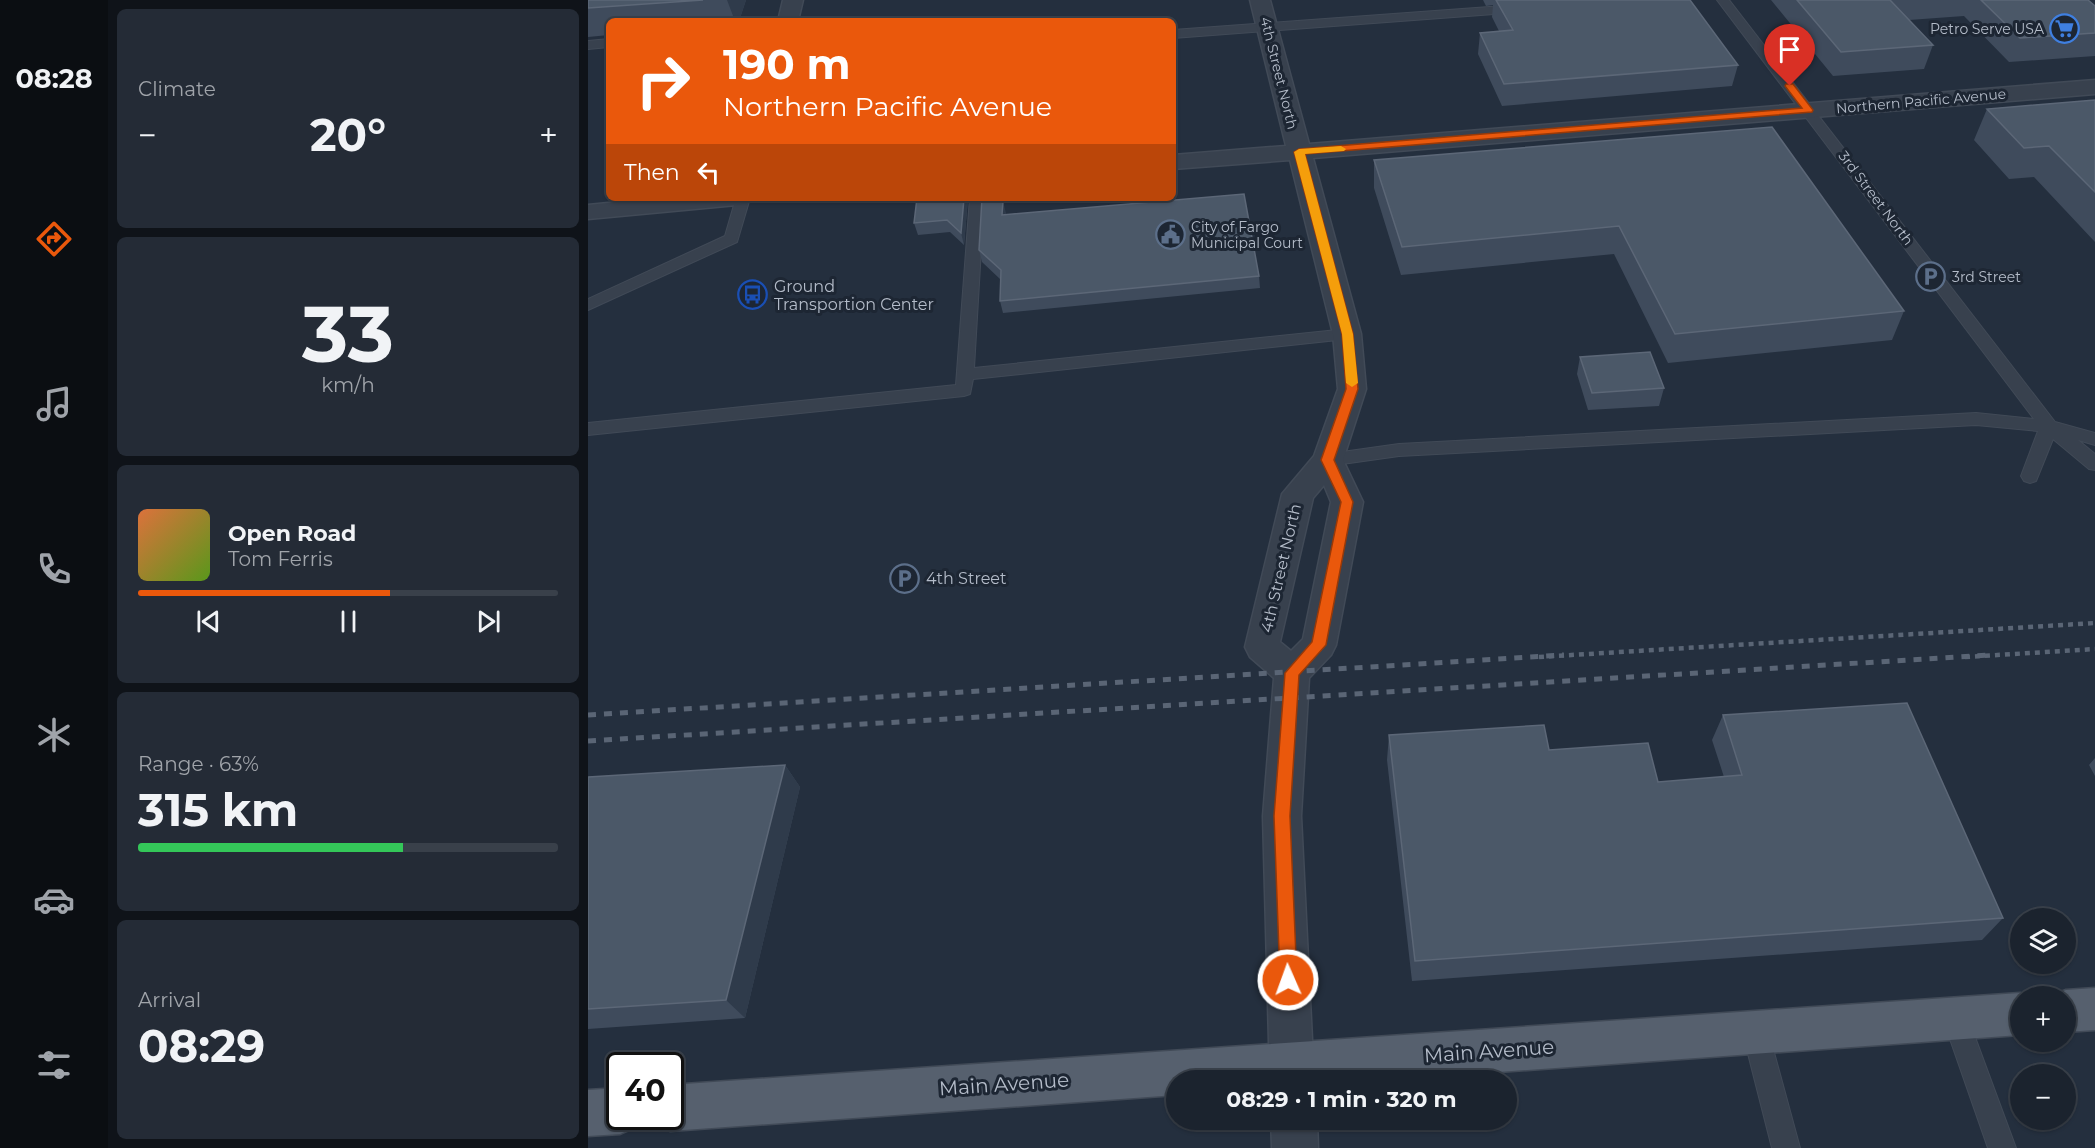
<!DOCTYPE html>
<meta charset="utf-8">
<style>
body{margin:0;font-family:Montserrat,sans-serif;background:#242b36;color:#f1f3f6;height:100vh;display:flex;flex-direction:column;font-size:22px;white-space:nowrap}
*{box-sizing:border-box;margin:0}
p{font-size:20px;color:#a0a4aa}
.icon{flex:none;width:33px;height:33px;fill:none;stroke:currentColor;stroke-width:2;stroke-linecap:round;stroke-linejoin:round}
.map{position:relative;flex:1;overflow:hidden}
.details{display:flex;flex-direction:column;gap:9px;padding:9px;background:#0f1319;width:480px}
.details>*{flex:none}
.top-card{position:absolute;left:18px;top:18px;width:570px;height:183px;border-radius:9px;box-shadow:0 2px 4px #0004,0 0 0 2px #39404a;background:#ea580c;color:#fff;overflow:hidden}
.buttons{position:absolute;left:1422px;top:908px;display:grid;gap:12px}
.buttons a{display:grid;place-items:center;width:66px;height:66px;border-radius:50%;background:#1b232e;box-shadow:0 2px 4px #0004,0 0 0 2px #39404a;font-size:30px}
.speed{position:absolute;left:18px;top:1052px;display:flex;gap:12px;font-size:30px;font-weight:700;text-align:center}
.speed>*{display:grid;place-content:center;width:78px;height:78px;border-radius:50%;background:#1b232e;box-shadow:0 2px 4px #0004,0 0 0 2px #39404a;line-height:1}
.speed .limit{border:3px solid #111;border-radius:9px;background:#fff;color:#111}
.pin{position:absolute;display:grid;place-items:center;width:51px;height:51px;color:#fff;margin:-62px -26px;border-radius:50% 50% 50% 0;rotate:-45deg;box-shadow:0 0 6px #0007}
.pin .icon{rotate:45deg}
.me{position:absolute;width:66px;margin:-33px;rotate:358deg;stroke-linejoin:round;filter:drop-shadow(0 0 4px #0008)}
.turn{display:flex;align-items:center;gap:21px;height:126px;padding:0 18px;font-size:27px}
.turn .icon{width:78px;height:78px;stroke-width:2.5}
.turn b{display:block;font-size:42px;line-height:51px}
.then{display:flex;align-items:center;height:57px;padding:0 18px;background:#0003;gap:12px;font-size:22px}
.big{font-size:45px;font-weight:700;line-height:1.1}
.details .card{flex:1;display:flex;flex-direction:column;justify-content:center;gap:9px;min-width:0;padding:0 21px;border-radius:9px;background:#242b36}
.details .dial{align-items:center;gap:0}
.dial b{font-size:78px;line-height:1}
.song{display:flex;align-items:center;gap:18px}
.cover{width:72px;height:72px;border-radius:9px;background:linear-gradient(135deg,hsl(20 70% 55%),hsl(90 70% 35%))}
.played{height:6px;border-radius:3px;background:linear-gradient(90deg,#ea580c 60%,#39404a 60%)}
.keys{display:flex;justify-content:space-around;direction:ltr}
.heat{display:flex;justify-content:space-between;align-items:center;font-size:33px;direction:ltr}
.charge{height:9px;border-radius:4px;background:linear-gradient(90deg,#34c759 63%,#39404a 0)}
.trip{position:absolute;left:578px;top:1070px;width:351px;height:60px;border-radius:30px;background:#1b232e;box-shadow:0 2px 4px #0004,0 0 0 2px #39404a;font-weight:700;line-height:60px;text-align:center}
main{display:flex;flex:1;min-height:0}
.menu{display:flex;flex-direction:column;width:108px;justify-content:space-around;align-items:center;background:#0b0e12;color:#a0a4aa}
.menu .icon{width:42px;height:42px}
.menu .selected{color:#ea580c}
.menu b{font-size:27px;color:#f1f3f6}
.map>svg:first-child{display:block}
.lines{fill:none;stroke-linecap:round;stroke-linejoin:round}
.service-casing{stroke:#414a57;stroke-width:2}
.minor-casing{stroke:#414a57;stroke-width:3}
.tertiary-casing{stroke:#414a57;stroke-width:3}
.primary-casing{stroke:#414a57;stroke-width:3}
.service{fill:#38414e;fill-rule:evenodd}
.minor{fill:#38414e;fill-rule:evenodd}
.tertiary{fill:#38414e;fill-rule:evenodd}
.primary{fill:#56606e;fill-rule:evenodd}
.rail-far1{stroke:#5a6575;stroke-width:4.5;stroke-dasharray:5 5;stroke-linecap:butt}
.rail{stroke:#5a6575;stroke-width:5;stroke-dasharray:8 8;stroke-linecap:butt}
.wall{fill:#3f4b5c}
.shaded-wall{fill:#2f3b4b}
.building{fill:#4b5868;stroke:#5c6777;stroke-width:1.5}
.route{fill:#ea580c;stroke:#983908;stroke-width:1.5}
.slow{fill:#f59e0b}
.labels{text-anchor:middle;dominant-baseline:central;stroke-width:6;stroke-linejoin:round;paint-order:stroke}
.far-poi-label{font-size:14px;fill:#b4bcc9;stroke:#1d2633;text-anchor:start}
.far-street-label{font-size:14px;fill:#b4bcc9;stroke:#1d2633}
.poi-label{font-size:16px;fill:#b4bcc9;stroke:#1d2633;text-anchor:start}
.street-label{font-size:16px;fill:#b4bcc9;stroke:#1d2633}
.near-street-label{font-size:20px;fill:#b4bcc9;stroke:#1d2633}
</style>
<main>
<nav class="menu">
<b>08:28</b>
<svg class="icon selected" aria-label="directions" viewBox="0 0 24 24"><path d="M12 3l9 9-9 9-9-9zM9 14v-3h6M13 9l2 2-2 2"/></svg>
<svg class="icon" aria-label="music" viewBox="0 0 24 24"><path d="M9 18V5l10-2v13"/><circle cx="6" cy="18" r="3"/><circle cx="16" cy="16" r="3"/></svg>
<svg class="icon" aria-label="phone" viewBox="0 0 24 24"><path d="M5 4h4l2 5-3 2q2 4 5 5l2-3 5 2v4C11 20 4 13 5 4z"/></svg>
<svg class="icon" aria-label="climate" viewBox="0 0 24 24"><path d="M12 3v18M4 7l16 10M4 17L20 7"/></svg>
<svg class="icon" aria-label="car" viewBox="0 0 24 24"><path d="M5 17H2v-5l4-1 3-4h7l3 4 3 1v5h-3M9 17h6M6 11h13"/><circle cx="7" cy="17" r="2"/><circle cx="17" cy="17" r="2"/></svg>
<svg class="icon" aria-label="filters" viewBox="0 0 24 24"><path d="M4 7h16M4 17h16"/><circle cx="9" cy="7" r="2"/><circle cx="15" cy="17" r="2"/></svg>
</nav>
<section class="details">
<div class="card"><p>Climate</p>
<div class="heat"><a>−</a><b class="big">20°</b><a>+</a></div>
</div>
<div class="card dial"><b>33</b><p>km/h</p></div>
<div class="card">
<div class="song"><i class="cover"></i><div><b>Open Road</b><p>Tom Ferris</p></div></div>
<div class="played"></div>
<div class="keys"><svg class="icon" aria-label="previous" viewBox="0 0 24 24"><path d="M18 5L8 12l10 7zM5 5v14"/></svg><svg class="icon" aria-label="pause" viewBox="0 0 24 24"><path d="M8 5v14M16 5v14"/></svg><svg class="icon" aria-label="next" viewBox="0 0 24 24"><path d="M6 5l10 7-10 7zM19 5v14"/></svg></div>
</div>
<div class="card"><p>Range · 63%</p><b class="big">315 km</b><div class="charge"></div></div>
<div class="card"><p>Arrival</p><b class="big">08:29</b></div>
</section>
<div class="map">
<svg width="1507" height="1148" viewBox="0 0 1507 1148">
<rect width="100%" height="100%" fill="#242f3e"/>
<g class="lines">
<defs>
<path id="service" d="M1129,0h12l326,422 40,11v12l-17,-5 17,14v16l-6,-1 -36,-30 -17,42 -6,2 -6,-2 -3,-5 17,-45 -62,-6 -577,31 -71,10 -6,-2 -3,-4 3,-4 6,-2 71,-10 577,-31 58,6z
M929,5l4,1v6l-348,26v-8z
M21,39v8l-21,2v-8z
M148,198h14l-13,44 -149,68v-11l137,-63z
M382,198h14l-10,170 373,-39 6,1 2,4 -2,4 -6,1 -374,40 -3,15 -6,2 -376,39v-12l368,-38z
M1368,1006l9,4 51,138h-28l-45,-129 4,-9z
M1168,1021l9,4 4,9 31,114h-28l-29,-114 4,-9z"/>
<path id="minor" d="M195,0h20l-5,21h-20z"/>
<path id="tertiary" d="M662,0h20l39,144 786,-64v14l-782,64 48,176 5,55 -23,71 20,42 -27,143 -5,10 -22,23 -8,138 13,264h-44l-7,-264 11,-138 -24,-21 -5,-10 37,-153 32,-38 24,-67 -5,-55 -43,-174 -117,9v-14l113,-9zM736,485l7,17 -28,137 -12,12 -11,-9 33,-144z
M70,198h91l-3,5 -9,2 -149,14v-14z
M683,1119h46l1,29h-46z"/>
<path id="primary" d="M1507,988v42l-29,2v-36h-15l15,-6z
M1432,993l8,3h-8v39l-633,45h-211v15l-506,36 -16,-7 -3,-8h19v-31z
M32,1088v28h20l-4,11 -16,7 -32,2v-46z"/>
</defs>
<!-- service casing -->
<use href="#service" class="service-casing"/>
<!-- minor casing -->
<use href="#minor" class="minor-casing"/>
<!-- tertiary casing -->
<use href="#tertiary" class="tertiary-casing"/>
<!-- primary casing -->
<use href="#primary" class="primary-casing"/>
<!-- service -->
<use href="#service" class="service"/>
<!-- minor -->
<use href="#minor" class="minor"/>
<!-- tertiary -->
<use href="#tertiary" class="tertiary"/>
<!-- primary -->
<use href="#primary" class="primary"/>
<!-- rail-far1 -->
<path class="rail-far1" d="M951,657l556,-34
M1377,657l130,-8"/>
<!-- rail -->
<path class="rail" d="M0,715l976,-60
M0,741l1402,-86"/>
</g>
<!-- wall -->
<path class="wall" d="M0,0h158l-7,21h-130v14l-21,2z
M895,0h207l48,65 -6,21 -230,20 -24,-52 2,-21 19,-2 -7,-14 1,-12 -7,1z
M1183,0h317l7,6v50l-86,6 -45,-46 -55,4 24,25 -9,24 -91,7z
M1507,100v142l-61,-65 -25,2 -35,-39 13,-31z
M1184,127l132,184 -12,29 -224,23 -54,-109 -213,21 -27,-87v-28z
M380,198l-4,47 -14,-13 -32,3 -4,-12z
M394,198h12v4l12,11v2l253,61 1,12 -257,25 -3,-12v-22l-18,-17 -3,-12z
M992,357l84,31 -5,18 -71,4 -11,-36z
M1135,715l280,203 -21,22 -570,41 -25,-221 2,-25 160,15 109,32 66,-5 -12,-37z
M1507,758v18l-6,-11z
M197,765l15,22 -55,231 -157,11v-252z"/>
<!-- shaded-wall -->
<path class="shaded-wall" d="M139,0h19l-7,21h-4z
M376,198h4l-4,47 -3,-12z
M403,198h3v16l-3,-12z
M415,201l3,12 -1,14 -3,-12z
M197,765l15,22 -55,231 -19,-18z"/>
<!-- building -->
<path class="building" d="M0,0h115l-115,8z
M908,0h194l48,65 -234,19 -24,-51 33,-3z
M1209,0h93l43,45 -92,7z
M1393,0h107l7,6v27l-75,5z
M1507,100v92l-46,-46 -25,2 -37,-39z
M1184,127l132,184 -229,23 -56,-108 -217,21 -28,-87z
M656,194l15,82 -259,25 1,-31 -22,-20 3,-52h9v4l12,-1 -1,14z
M329,198h47l-3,35 -14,-13 -33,3z
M1062,352l14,36 -72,5 -12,-36z
M1319,703l96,215 -588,43 -26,-226 155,-10 5,25 99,-7 10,39 84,-7 -19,-60z
M197,765l-59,235 -138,9v-232z"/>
<!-- route -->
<path class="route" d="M1198,84h7l20,26 -1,2 -507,42 48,180 5,55 -24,71 19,42 -27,143 -27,30 -9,141 7,164 -2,6 -7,3 -6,-3 -2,-6 -6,-164 11,-143 27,-31 29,-140 -20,-42 25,-71 -4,-55 -48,-182 5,-3 503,-41 -17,-22z"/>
<!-- slow -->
<path class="slow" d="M753,146l5,3 -2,2 -39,3 48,180 5,49 -6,4 -6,-4 -4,-49 -48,-182 5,-3z"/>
<!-- icons -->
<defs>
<symbol id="supermarket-ring" viewBox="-11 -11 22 22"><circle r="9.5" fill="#1d2633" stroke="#3f7fe0" stroke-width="1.5"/><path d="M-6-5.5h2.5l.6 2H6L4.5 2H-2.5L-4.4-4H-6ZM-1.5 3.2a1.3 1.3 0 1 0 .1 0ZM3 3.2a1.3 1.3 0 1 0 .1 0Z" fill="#3f7fe0"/></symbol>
<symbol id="civic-ring" viewBox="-11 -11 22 22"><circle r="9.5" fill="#1d2633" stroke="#5c6f8a" stroke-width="1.5"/><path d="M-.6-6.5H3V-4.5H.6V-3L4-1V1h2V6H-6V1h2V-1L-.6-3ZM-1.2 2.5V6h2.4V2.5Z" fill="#5c6f8a"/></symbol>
<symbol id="parking-ring" viewBox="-11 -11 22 22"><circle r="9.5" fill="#1d2633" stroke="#5c6f8a" stroke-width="1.5"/><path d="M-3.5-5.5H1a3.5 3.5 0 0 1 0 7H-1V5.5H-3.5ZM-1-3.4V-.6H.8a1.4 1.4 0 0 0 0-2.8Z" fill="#5c6f8a"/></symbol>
<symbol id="bus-ring" viewBox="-11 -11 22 22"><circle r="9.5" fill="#1d2633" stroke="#1a4fb4" stroke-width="1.5"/><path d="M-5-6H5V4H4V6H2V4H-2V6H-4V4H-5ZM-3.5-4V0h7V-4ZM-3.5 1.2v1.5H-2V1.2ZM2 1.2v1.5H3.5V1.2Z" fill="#1a4fb4"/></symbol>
</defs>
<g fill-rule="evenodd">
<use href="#supermarket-ring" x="1460" y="12" width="33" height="33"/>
<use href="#civic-ring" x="566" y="218" width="33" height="33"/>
<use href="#parking-ring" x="1326" y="260" width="33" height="33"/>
<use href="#bus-ring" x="148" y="278" width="33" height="33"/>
<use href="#parking-ring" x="300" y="562" width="33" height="33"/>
</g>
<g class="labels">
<!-- far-poi labels -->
<g class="far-poi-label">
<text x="1456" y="29" text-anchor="end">Petro Serve USA</text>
<text x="603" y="227">City of Fargo<tspan x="603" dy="16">Municipal Court</tspan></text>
<text x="1364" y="277">3rd Street</text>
</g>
<!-- far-street labels -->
<g class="far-street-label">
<text transform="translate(691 73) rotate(76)">4th Street North</text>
<text transform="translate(1333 101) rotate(-5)">Northern Pacific Avenue</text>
<text transform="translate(1288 198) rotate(53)">3rd Street North</text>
</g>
<!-- poi labels -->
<g class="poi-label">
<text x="186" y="286">Ground<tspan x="186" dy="18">Transportion Center</tspan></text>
<text x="338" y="578">4th Street</text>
</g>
<!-- street labels -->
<g class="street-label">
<text transform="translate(693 568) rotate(-77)">4th Street North</text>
</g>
<!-- near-street labels -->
<g class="near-street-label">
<text transform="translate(901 1051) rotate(-4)">Main Avenue</text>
<text transform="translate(416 1084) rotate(-4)">Main Avenue</text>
</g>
</g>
</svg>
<div class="buttons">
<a><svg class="icon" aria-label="layers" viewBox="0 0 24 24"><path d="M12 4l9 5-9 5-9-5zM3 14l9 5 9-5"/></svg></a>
<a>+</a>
<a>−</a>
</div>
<div class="speed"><div class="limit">40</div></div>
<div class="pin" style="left:1202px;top:86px;background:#d93025"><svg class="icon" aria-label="arrive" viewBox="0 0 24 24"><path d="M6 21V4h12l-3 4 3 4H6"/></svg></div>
<svg class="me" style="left:700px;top:980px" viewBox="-20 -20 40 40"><circle r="17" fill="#ea580c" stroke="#fff" stroke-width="3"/><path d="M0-11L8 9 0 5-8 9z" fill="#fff"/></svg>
<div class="trip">08:29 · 1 min · 320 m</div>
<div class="top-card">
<div class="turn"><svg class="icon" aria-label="right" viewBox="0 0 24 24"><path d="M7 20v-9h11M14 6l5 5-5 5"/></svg><div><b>190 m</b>Northern Pacific Avenue</div></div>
<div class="then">Then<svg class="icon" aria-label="left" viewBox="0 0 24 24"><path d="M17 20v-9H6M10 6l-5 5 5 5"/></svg></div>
</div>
</div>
</main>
